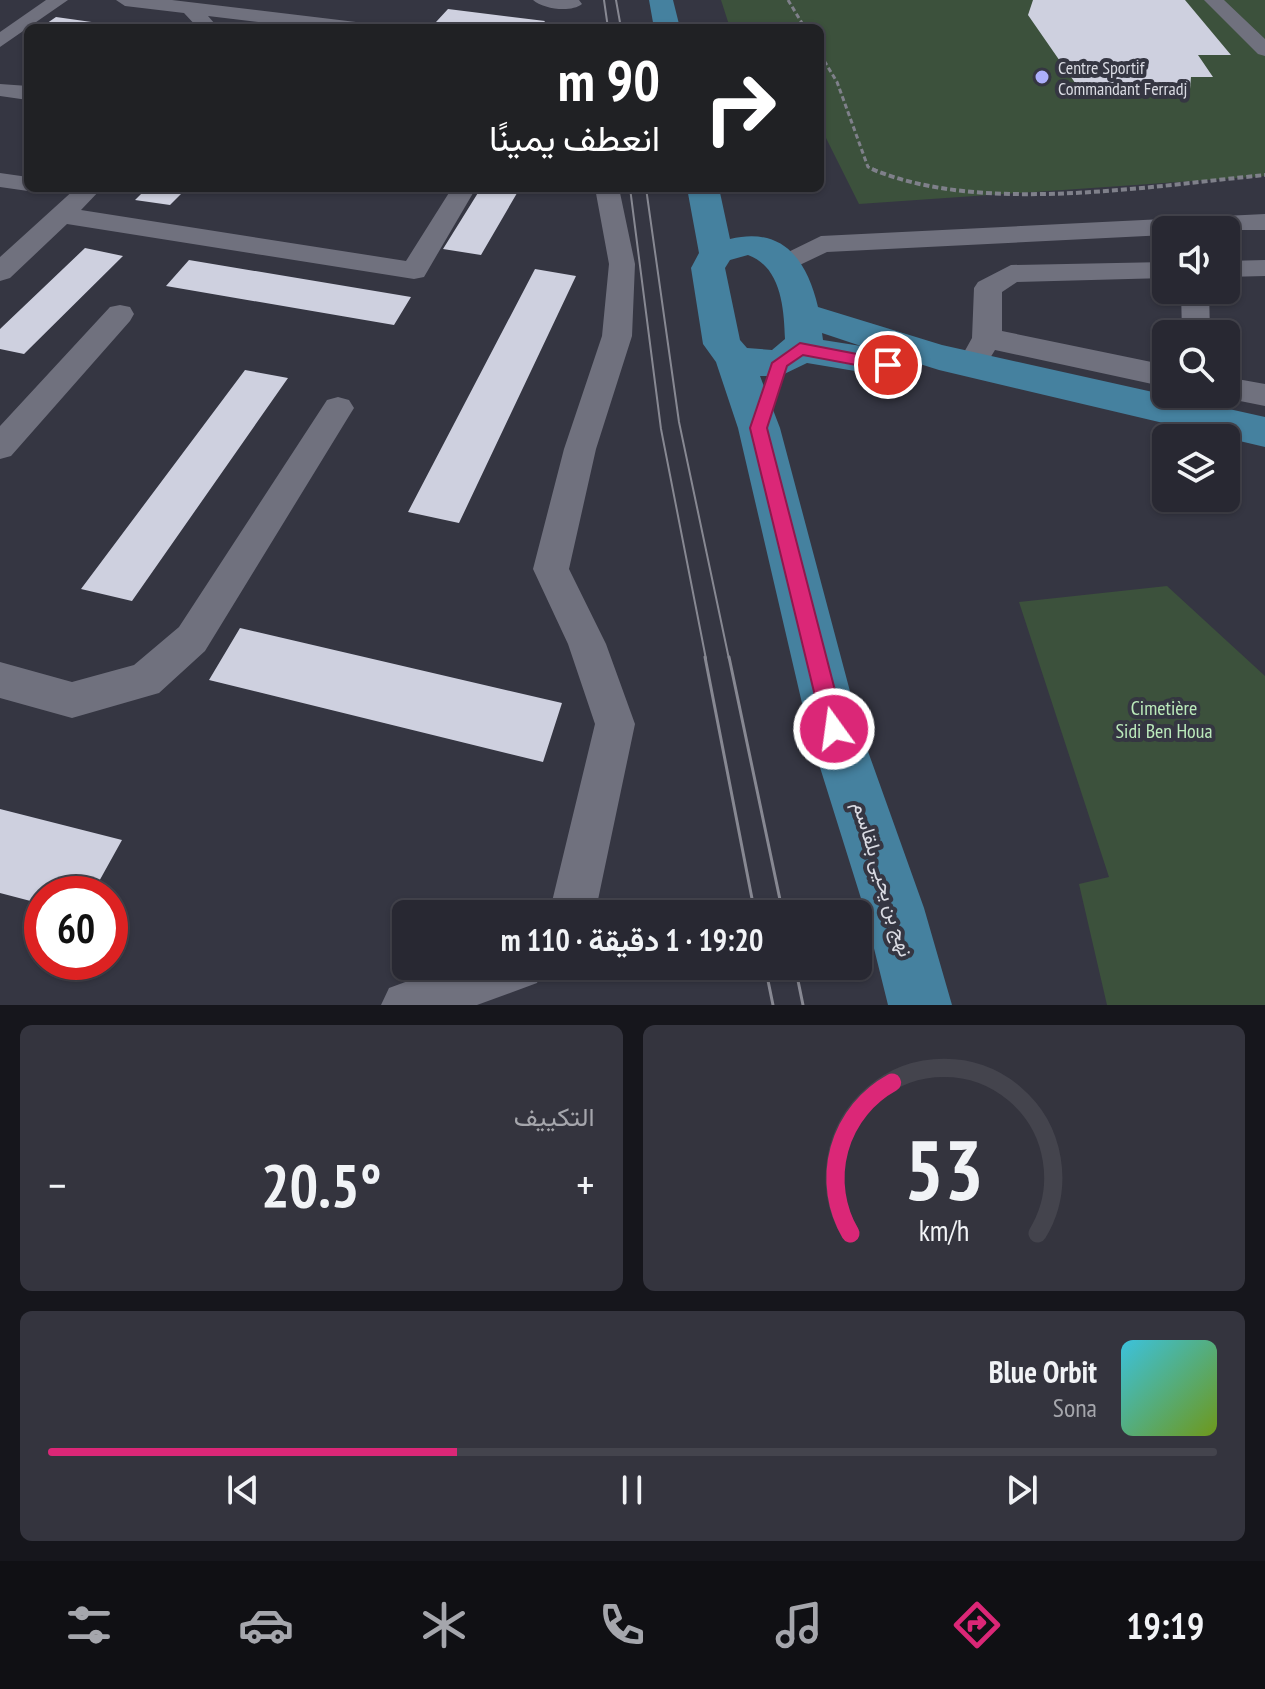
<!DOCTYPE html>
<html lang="ar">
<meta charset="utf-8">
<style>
body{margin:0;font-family:"PT Sans Narrow",Vazirmatn,sans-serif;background:#34343e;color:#f1f3f6;direction:rtl;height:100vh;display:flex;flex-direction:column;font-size:30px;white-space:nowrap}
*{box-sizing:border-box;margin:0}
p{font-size:26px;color:#a5a6ac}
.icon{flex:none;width:44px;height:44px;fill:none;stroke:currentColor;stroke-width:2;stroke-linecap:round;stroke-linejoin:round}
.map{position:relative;height:1005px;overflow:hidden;direction:ltr}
.sheet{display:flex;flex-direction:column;gap:20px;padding:20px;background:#16161c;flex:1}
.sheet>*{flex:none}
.banner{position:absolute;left:24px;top:24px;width:800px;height:168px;border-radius:12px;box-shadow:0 2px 6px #0004,0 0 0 2px #44444d;direction:rtl;background:#202124;color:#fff;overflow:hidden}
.tools{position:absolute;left:1152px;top:216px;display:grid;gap:16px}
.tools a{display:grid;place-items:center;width:88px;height:88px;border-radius:12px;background:#282832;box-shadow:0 2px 6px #0004,0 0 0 2px #44444d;font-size:40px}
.speed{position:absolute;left:24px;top:876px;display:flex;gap:16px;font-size:40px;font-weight:700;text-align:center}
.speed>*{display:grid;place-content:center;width:104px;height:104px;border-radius:50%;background:#282832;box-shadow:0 2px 6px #0004,0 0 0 2px #44444d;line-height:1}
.speed .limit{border:12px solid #d22;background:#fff;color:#111}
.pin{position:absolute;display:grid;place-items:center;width:68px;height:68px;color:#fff;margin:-34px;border:4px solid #fff;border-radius:50%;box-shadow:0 2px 8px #0007}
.me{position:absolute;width:88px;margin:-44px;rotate:346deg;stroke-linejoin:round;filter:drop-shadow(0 0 6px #0008)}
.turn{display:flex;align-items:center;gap:28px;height:168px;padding:0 32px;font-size:36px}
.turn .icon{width:104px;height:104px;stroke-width:2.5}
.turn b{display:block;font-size:56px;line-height:68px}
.big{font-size:60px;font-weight:700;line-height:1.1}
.sheet .card{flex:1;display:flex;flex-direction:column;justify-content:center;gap:12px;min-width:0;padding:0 28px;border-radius:12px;background:#34343e}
.sheet .dial{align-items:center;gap:0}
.dial svg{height:208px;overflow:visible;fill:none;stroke:#44444d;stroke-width:7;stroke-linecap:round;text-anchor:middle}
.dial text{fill:#f1f3f6;stroke:none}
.song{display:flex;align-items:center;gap:24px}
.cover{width:96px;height:96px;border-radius:12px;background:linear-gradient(135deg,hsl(190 70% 55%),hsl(80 70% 35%))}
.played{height:8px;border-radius:4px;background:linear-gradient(90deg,#db2777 35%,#44444d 35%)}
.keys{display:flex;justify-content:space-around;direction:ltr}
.heat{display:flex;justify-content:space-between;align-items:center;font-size:44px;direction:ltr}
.sheet .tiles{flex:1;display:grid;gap:20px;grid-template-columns:1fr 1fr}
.card:last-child{grid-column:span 2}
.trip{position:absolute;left:392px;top:900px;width:480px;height:80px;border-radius:12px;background:#282832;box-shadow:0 2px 6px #0004,0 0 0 2px #44444d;font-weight:700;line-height:80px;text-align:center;direction:rtl}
.tabs{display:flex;height:128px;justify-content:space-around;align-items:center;background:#101014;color:#a5a6ac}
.tabs .icon{width:56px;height:56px}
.tabs .on{color:#db2777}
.tabs b{font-size:36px;color:#f1f3f6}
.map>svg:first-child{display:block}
.green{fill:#3c513c}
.building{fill:#ced0df}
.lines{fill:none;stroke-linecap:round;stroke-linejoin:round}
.path-far1{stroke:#7f808a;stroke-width:3;stroke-dasharray:5 3;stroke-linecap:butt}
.path{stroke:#7f808a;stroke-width:4;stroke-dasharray:6 3;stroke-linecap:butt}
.minor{fill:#70717e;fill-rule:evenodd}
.major{fill:#45819f;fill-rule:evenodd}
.tram-far1{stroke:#878892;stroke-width:2}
.tram{stroke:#878892;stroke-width:3}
.route{fill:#db2777;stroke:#8e194d;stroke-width:2}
.poi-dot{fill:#acaffb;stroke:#353642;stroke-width:3}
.labels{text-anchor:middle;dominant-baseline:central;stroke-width:8;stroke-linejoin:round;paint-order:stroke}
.far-poi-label{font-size:18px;fill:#dadbe3;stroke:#353642;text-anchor:start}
.park-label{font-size:20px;fill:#bbeabb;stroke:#353642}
.street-label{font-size:20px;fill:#dadbe3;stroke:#353642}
</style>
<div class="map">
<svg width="1265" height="1005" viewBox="0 0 1265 1005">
<rect width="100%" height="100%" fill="#353642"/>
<!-- green -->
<path class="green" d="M721,0h544v176l-406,28 -39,-78v-98h-90z
M1167,586l98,90v329h-158l-28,-121 30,-7 -90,-275z"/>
<!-- building -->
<path class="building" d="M1033,0h152l46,55h-33l15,22h-22l-1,12 -110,1 -52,-75z
M448,9l97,12 -5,7h-58l-46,-6z
M56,17l64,9v2h-80z
M147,188h40l-17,17 -35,-5z
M481,188h39l-39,67 -38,-6z
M85,248l38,8 -99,98 -24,-5v-20z
M189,260l222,37 -17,28 -228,-39z
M535,269l41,7 -117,247 -51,-11z
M245,370l43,8 -156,223 -51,-12z
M240,628l322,75 -19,59 -334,-82z
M0,809l122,31 -30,54h-50v10l-42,-11z"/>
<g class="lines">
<!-- path-far1 -->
<path class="path-far1" d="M788,0l17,28
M820,54l17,28 31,85 9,4"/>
<!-- path -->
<path class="path" d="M872,169c107,46 278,17 393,6"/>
<!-- minor -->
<path class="minor" d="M46,0h22l-68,47v-15z
M116,0h56l184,22 10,6h-59l-99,-12 7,8 -3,4h-14l-14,-15 -59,-7z
M533,0h46l3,4c-11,9 -39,5 -49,-4z
M1204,0h20l41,39v17l-7,-2z
M0,84l28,2v14l-28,-4z
M0,173l28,4v11h9l-9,3 -28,-4z
M76,188h26l-21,22 325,51 46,-73h24l-52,89 -10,2 -347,-55 -57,54 -10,3v-24z
M595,188h24l16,76 -3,72 -36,113 -27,120 37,75 29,80 -40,190h-46l46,-190 -27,-80 -35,-75 31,-120 38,-113 7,-72z
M1265,214v16h-99v5l-339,17 -42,20 -9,-2 -4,-6 4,-6 45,-22z
M1265,260v16l-39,1v-16z
M1166,262v16l-149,4 -15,10v39l164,34v22l-171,-37 -8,13 -10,3 -10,-3 -5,-7 10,-18 2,-50 4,-6 33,-17z
M1181,290h28l1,44h-28z
M120,305l10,2 4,7 -4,7 -119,135 -11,3v-33l110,-119z
M1226,377l39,7v22l-50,-10 11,-2z
M338,397l11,3 5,8 -5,8 -144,235 -46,42 -87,25 -72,-20v-36l72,20 62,-17 45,-38 148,-227z
M449,966h95l-7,17 -60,22h-96l8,-17z"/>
<!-- major -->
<path class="major" d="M649,0h24l7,28h-26z
M687,188h32l11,51c53,-13 77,21 88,68l124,38 323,72v30l-326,-77 -51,-16 4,7 -5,9 -14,4 -66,-11 -27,13h-20l20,52 80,301 64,179 28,97h-64l-24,-97 -56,-179 -70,-301 -22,-66 -13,-18 -12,-76 8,-15zM748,255c33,12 36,53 37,84l-13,11 -25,-2 -7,-8 -15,-72 5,-8zM822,333l39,13 -38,-6z"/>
<!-- tram-far1 -->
<path class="tram-far1" d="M604,0l4,28
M616,0l5,28
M630,188l31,241 45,230
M646,188l33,234 50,237"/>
<!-- tram -->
<path class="tram" d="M705,657l50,257
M729,657l54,257
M765,966l8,39
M795,966l8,39"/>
</g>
<!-- route -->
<path class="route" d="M800,343l88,17 8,5 -8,6 -85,-16 -16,11 -20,62 78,301 -3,8 -8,3 -8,-3 -3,-8 -73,-301 22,-65z"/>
<!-- markers -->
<circle class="poi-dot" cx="1042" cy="77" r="8"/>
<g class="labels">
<!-- far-poi labels -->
<g class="far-poi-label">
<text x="1058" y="67">Centre Sportif<tspan x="1058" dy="21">Commandant Ferradj</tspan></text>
</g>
<!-- park labels -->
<g class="park-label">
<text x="1164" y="708">Cimetière<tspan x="1164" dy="23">Sidi Ben Houa</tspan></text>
</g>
<!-- street labels -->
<g class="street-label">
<text transform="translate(883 879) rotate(73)">نهج بن يحيى بلقاسم</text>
</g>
</g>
</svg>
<div class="tools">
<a><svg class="icon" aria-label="sound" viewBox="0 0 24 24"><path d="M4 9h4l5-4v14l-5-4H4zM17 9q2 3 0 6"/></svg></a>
<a><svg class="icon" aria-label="search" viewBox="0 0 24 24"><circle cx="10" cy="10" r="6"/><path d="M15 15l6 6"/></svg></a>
<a><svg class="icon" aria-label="layers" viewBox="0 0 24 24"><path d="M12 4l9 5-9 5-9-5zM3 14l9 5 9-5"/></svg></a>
</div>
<div class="speed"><div class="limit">60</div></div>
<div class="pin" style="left:888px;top:365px;background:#d93025"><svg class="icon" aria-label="arrive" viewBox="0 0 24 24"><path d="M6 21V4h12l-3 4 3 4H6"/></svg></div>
<svg class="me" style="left:834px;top:729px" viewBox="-20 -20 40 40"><circle r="17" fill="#db2777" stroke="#fff" stroke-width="3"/><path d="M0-11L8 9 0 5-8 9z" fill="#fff"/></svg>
<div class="trip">19:20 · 1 دقيقة · 110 m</div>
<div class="banner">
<div class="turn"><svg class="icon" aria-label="right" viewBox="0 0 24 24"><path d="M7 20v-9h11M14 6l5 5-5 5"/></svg><div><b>90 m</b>انعطف يمينًا</div></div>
</div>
</div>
<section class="sheet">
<div class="tiles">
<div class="card dial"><svg viewBox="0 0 100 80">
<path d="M14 69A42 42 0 1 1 86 69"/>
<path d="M14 69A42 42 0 0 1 30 11" stroke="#db2777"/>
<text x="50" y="56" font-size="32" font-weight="700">53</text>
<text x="50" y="72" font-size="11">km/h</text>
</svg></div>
<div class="card"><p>التكييف</p>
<div class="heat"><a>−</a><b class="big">20.5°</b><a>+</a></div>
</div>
<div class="card">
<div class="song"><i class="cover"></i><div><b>Blue Orbit</b><p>Sona</p></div></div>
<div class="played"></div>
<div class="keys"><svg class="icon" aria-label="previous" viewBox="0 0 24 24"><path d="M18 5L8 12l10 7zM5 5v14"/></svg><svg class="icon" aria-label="pause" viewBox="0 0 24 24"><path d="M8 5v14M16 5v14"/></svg><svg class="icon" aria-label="next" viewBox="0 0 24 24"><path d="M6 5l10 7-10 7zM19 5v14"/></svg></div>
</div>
</div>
</section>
<nav class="tabs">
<b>19:19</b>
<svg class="icon on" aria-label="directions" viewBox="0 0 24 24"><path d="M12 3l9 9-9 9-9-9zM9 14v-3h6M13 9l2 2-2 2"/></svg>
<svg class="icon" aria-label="music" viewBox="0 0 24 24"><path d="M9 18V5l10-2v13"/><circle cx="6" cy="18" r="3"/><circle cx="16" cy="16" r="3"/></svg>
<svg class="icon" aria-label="phone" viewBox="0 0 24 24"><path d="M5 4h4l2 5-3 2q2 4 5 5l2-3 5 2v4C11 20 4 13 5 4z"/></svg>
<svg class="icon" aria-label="climate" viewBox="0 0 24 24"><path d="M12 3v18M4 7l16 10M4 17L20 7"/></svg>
<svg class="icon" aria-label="car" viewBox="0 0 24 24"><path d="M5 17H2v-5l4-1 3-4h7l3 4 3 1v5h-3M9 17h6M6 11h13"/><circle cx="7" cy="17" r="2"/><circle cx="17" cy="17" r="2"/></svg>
<svg class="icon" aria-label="filters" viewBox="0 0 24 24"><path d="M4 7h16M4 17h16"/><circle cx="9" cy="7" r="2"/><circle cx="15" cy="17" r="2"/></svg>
</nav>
